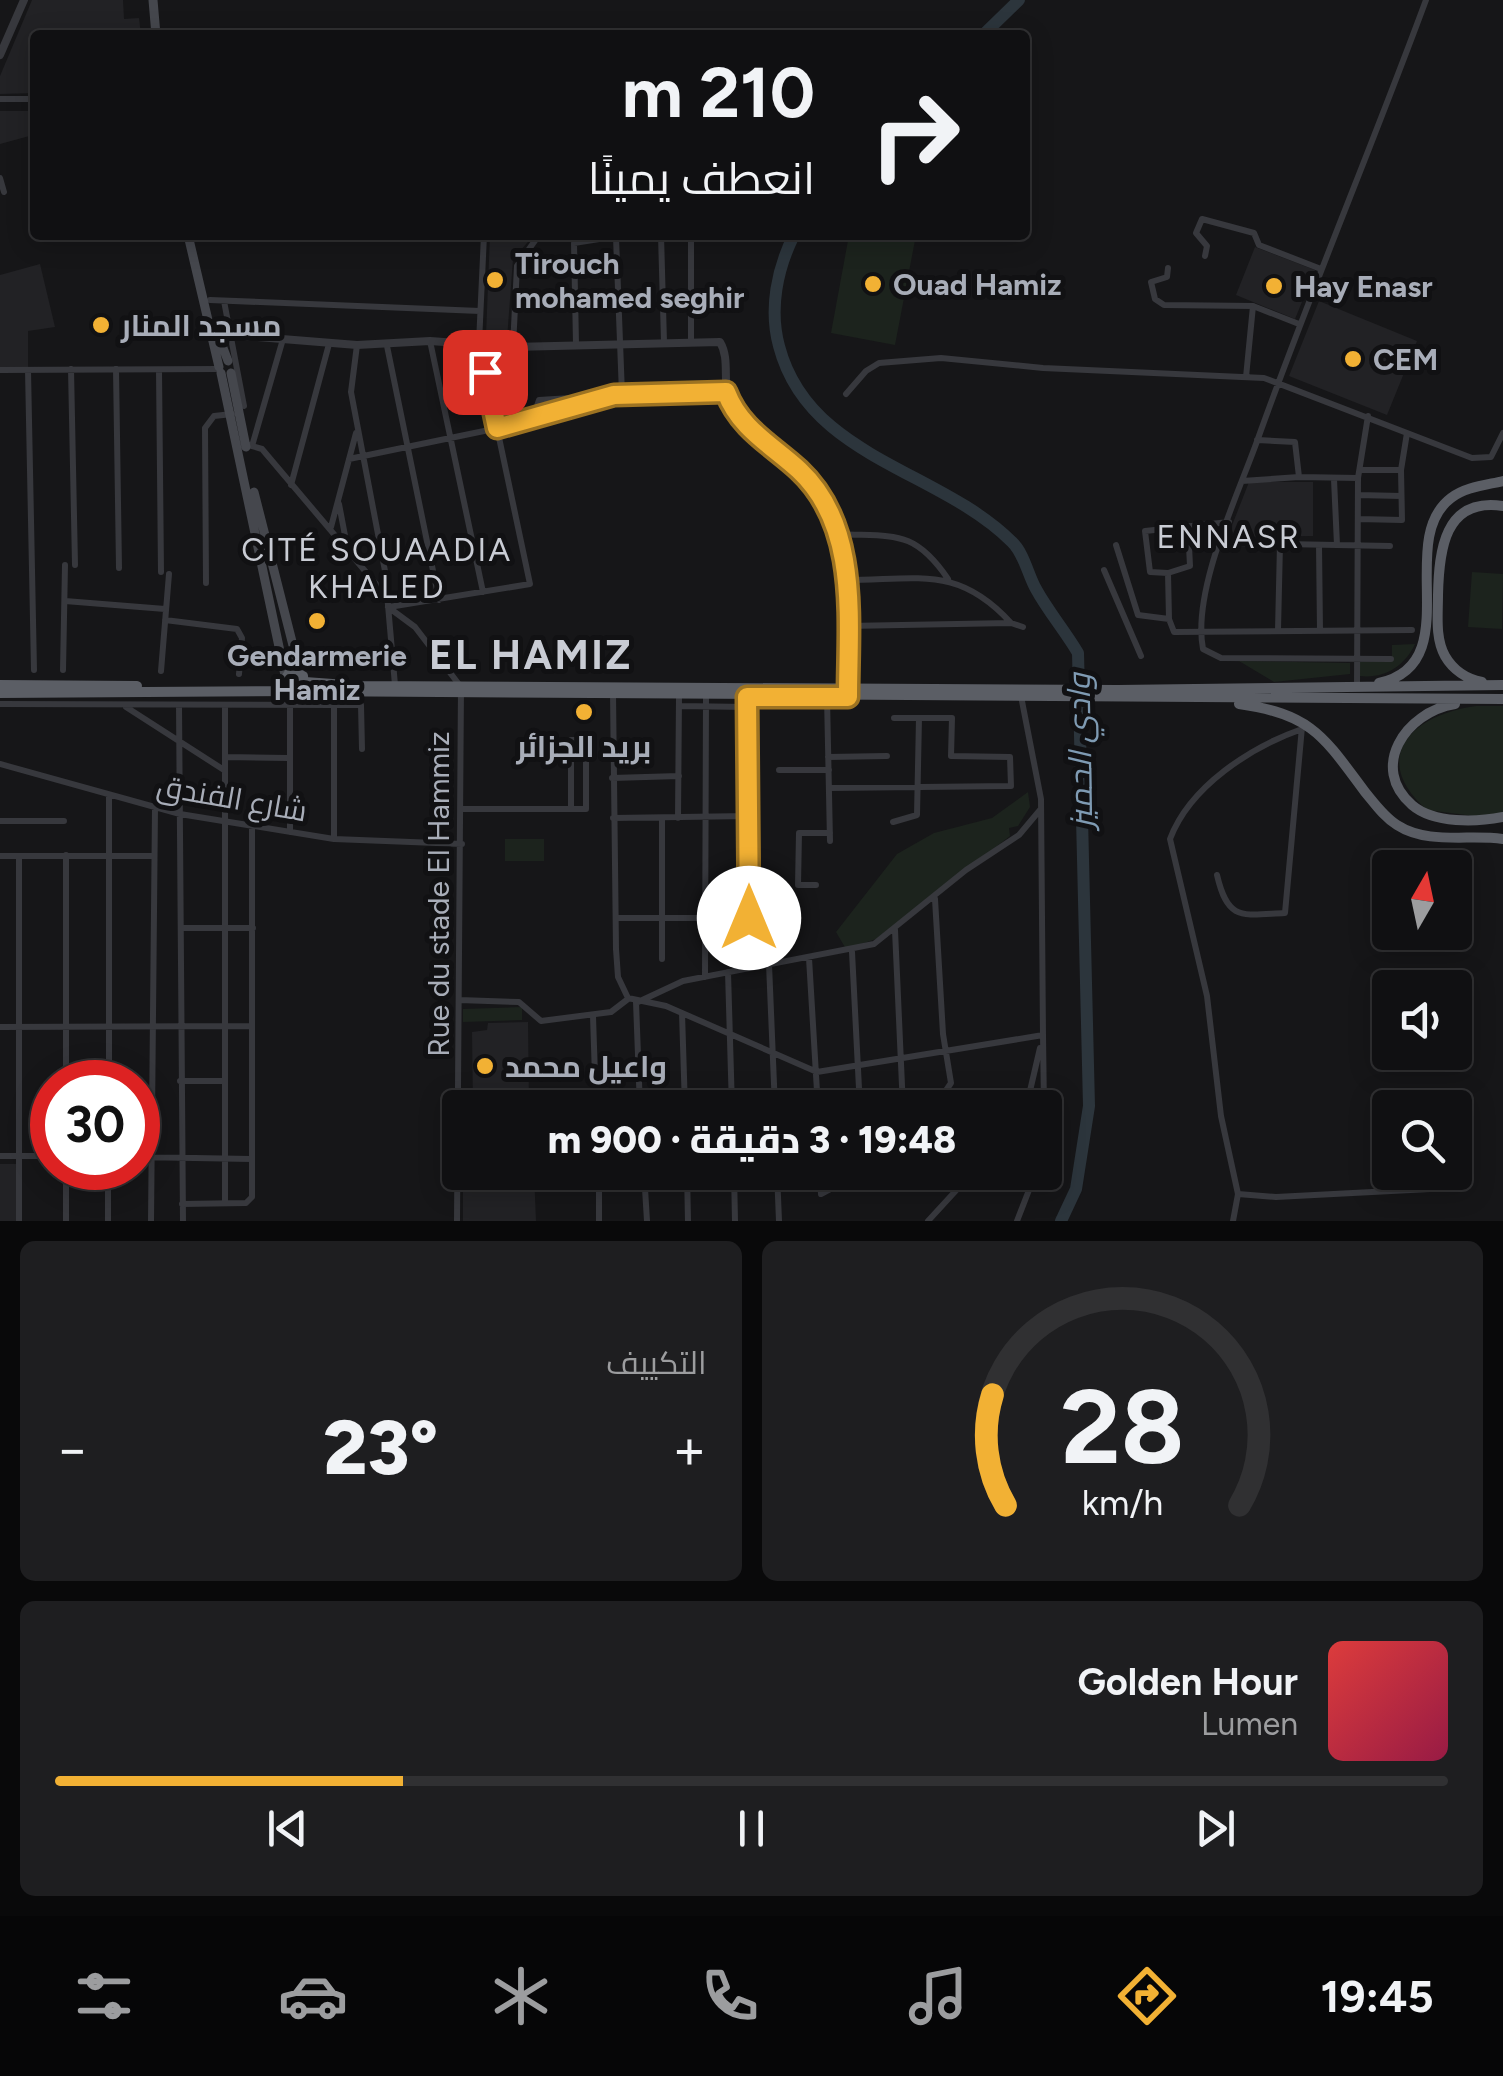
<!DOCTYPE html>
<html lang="ar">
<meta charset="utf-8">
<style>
body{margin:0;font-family:Figtree,Cairo,sans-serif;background:#1e1e20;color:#f1f3f6;direction:rtl;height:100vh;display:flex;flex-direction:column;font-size:38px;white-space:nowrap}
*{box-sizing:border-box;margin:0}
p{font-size:32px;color:#9c9d9f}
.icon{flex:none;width:55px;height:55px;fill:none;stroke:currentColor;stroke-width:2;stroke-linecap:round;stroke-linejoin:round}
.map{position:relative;height:1221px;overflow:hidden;direction:ltr}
.panel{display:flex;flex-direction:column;gap:20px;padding:20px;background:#09090a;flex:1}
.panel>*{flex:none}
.top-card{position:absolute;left:30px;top:30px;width:1000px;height:210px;border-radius:10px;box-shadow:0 5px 25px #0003,0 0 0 2px #303032;direction:rtl;background:#101012;color:#f1f3f6;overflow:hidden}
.needle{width:65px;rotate:9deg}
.buttons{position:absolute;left:1372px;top:850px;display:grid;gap:20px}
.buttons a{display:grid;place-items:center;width:100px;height:100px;border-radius:10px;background:#101012;box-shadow:0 5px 25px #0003,0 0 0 2px #303032;font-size:50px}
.speed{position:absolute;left:30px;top:1060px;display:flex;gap:20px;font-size:50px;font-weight:700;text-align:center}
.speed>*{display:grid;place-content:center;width:130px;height:130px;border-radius:50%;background:#101012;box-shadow:0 5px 25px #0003,0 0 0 2px #303032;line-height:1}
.speed .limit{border:15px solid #d22;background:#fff;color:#111}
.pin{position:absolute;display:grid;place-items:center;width:85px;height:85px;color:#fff;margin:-42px;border-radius:20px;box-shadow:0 5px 15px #0006}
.me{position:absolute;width:110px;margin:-55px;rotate:0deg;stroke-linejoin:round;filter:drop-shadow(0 0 8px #0008)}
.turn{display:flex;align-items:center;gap:35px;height:210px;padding:0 50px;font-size:45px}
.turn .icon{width:130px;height:130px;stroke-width:2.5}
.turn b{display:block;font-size:70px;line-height:85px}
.big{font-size:75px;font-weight:800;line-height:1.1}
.panel .widget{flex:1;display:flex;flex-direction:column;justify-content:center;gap:15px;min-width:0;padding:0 35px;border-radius:15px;background:#1e1e20}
.panel .dial{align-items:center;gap:0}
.dial svg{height:260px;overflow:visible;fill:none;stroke:#303032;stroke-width:7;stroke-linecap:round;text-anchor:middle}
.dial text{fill:#f1f3f6;stroke:none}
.song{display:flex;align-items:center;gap:30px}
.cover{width:120px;height:120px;border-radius:15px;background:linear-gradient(135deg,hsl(0 70% 55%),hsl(340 70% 35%))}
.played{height:10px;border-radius:5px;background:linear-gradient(90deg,#f2b134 25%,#303032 25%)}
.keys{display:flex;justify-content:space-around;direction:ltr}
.heat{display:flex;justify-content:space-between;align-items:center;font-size:55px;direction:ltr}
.panel .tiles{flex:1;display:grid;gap:20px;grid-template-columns:1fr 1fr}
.widget:last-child{grid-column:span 2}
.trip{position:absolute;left:442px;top:1090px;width:620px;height:100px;border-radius:10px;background:#101012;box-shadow:0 5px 25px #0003,0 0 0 2px #303032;font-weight:800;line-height:100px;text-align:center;direction:rtl}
.menu{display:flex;height:160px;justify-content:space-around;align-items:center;background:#060607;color:#9c9d9f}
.menu .icon{width:70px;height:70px}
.menu .current{color:#f2b134}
.menu b{font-size:45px;color:#f1f3f6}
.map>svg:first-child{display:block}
.built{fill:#222225}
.green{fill:#1c231d}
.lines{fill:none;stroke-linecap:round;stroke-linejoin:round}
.river{stroke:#2c353c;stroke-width:12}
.minor{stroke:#37383d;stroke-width:6}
.tertiary{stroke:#37383d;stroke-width:8}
.secondary{stroke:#45474d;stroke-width:9}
.trunk{stroke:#5b5e65;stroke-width:10}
.route-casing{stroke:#9d7322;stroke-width:25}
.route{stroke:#f2b134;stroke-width:18}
.poi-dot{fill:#f2b134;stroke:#111113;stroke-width:4}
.labels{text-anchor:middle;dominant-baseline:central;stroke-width:10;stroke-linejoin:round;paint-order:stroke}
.poi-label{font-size:30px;font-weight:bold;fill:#a8adb8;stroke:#111113;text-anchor:start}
.street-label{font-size:30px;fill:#a8adb8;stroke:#111113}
.neighbourhood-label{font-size:32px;letter-spacing:2.5px;fill:#c9ccd4;stroke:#111113}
.water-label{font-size:32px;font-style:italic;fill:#7f9bb3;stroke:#111113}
.district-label{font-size:40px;font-weight:bold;letter-spacing:2.5px;fill:#c9ccd4;stroke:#111113}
</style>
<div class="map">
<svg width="1503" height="1221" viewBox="0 0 1503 1221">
<rect width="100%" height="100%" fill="#161618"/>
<!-- built -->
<path class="built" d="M32,0h91l1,19 15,-1 2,17h-106v58l-35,1v-18z
M0,111h35l-2,24 -33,9z
M490,235h44l-21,24 -6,80 -21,-3z
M1255,247l60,23 -20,49 -59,-24z
M40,264l15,63 -27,4v36h-28v-92z
M1319,301l98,40 -30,74 -98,-39z
M1249,482h64v54l-78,1 -4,-9z
M528,1022l1,85h-56l-1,-75 15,-2 1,-7z
M0,1164h16l1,57h-17z
M463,1173h71l2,48h-73z"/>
<!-- green -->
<path class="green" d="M849,235h67l-21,110 -64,-12z
M1472,572l31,2 -1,55 -34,-2z
M1415,644c-10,22 -31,35 -55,32v-14l32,-2v-15z
M1239,661l111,2v11l-76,8z
M1476,706h27v107l-21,4 -55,-7c-60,-53 -13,-96 49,-104z
M1028,792l2,15 -12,19 -9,2 1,8 -134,103 -30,10 -10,-17 61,-78 37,-21 58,-15z
M505,839h39v22h-39z
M522,1007v13l-59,2v-13z"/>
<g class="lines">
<!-- river -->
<path class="river" d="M983,35l36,-35
M794,235c-17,34 -25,74 -15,111 29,112 160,123 233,196 12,11 16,33 24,47 12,22 29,42 42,64l11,453 -13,83 -15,32"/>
<!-- minor -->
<path class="minor" d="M0,99h35
M0,178l4,14
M661,235l3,107
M691,235v107
M616,237l6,157
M1205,256l2,-10 -11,-13 6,-14 52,14 5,12 62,24
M1168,268l-1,9 -16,5 4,17 9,6 89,1 46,18
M210,300l270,11
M224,301l20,105
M430,341l53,251
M576,344l-2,-101 44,-7
M357,345l-6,47 34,179 10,114
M387,346l52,254
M513,347l4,-81 22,-31
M71,369l4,196
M116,369l3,199
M0,370l219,-1
M28,370l6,300
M159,370l2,202
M1246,377l7,-71
M846,394l20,-23 13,-8 62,-5 102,10 221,10 208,80 19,-1 12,-24
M532,421l7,-21 64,-4
M245,444l17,5 125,148
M252,446l31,-107
M349,459l183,-38 82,-26 112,-3
M1360,470h41
M1299,477l59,1
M1334,479l3,66
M1242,481l57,-4 -4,-35 -38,-2
M291,485l38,-141
M1358,495l43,1
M339,504l8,42
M1358,519l44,1 -1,-50 6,-37
M331,527l25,-94
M839,534c55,3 75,-5 109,45
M1222,543l168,3
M1116,545l22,70 31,4 5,13 238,-2
M1319,545l1,86
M1104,570l37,86
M1168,573l22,-7 -2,-40
M846,580c73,0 112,-15 165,43
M206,583l-1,-155 9,-12 18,-2
M65,601l100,8
M388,607l27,20 46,60 -4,534
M389,607l141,-23 -51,-241 5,-108
M1169,619l-1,-46 -18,-1 -5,-41 84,-9
M165,620l72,9 5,9 -3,36
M847,626l164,-3 12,4
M1278,630l2,-86
M1391,659l-170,-1 -18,-9c-11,-57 33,-150 53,-205 53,-149 115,-295 170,-444
M63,670l2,-105
M161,671l8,-97
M1357,687l1,-209 10,-62
M613,693l3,256 2,28 10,21 38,8 151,66 226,-37 1,73
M1021,696l20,103 2,237
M827,697l3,144
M0,704l334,1 27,-11
M179,705l4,516
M679,706l68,1
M126,707l98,63
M894,718h24
M225,757l63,1
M828,757l59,-1
M0,764l180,50 154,25 128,5
M779,770h50
M612,778l67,-2
M829,788l182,-2 -1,-29 -59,-1 1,-38h-33l-2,97 -24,7
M462,809h124v-69h-15v69
M613,818l135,-2
M662,818v141
M678,818l1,-121
M0,821h64
M290,832v-139
M334,839v-134h27l1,44
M0,856h153
M19,856v365
M1217,875c11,47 25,40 68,38l17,-186
M816,885h-18l1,-52h31
M617,918h132l-2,-221
M749,918l4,49
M182,928h71
M895,930l8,178
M852,952l8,156
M809,958l9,150
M769,964l6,144
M728,972l4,136
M705,977l1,-280
M459,1000l60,2 22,19 70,-9 17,-13
M636,1002l4,106
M638,1002l45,-21 191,-37 92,-74 53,-35 21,-25
M682,1013l3,95
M593,1016l3,92
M0,1027l250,-1
M180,1081h44
M66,1082v-227
M109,1082v-286
M934,1108l17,-25 -8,-49 -8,-135
M1026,1108l14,-60
M0,1156h52
M138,1157l113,2
M599,1172v49
M644,1172l3,49
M687,1172l1,49
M734,1172l1,49
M777,1172l2,49
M820,1172l1,22 13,-7 30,-3 12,-12
M1238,1194l38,3 154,-8
M225,1202v-497
M182,1204l64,-1 6,-6v-373
M66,1221v-53
M108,1221v-53
M151,1221l4,-413
M928,1221l45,-49
M1017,1221l19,-49
M1233,1221l5,-27 -17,-78 -14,-120 -37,-157c20,-53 81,-92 132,-110"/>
<!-- tertiary -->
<path class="tertiary" d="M0,55l24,-55
M218,334l139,11 73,-4 83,6 207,-5c12,20 -1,46 14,66 20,30 49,44 72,70 52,58 42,142 42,214"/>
<!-- secondary -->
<path class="secondary" d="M153,0l3,35
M188,235l31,132
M220,340l8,21
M221,373l64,302
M231,373l15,74
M254,492l46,181"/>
<!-- trunk -->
<path class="trunk" d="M305,682l55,4 758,4 385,-5
M1482,682c-15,-3 -29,-12 -37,-26 -10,-18 -7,-41 -7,-61 1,-44 6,-98 65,-89
M1379,683c89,-19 15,-142 72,-185 14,-11 35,-13 52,-17
M0,685l137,1
M287,691l-4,-9 7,-10 13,4 1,10
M0,693l300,-2 1203,8
M1239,704c73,10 85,33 126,88 10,12 19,25 32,33 31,20 72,9 106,14
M1455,704c-50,8 -86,64 -43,101 22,19 65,17 91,12"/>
</g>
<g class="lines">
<defs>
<path id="route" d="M485,372l12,56 117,-33 112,-3c14,37 46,53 73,78 61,57 49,151 49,227h-101l2,221"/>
</defs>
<!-- route casing -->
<use href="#route" class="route-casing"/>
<!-- route -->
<use href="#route" class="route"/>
</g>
<!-- markers -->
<g class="poi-dot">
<circle cx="495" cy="280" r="10"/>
<circle cx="873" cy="284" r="10"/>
<circle cx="1274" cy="286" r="10"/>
<circle cx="101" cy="325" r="10"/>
<circle cx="1353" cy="359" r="10"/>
<circle cx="317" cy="621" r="10"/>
<circle cx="584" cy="712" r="10"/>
<circle cx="485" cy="1066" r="10"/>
</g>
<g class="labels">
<!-- poi labels -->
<g class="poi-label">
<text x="515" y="263">Tirouch<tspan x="515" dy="34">mohamed seghir</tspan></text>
<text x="893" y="284">Ouad Hamiz</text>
<text x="1294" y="286">Hay Enasr</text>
<text x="121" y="325">مسجد المنار</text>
<text x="1373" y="359">CEM</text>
<text x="317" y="655" text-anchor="middle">Gendarmerie<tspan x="317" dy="34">Hamiz</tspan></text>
<text x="584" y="746" text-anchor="middle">بريد الجزائر</text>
<text x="505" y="1066">واعيل محمد</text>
</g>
<!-- street labels -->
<g class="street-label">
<text transform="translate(232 798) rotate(10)">شارع الفندق</text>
<text transform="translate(438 894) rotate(-90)">Rue du stade El Hammiz</text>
</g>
<!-- neighbourhood labels -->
<g class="neighbourhood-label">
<text x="1229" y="537">ENNASR</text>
<text x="377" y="550">CITÉ SOUAADIA<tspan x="377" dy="37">KHALED</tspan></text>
</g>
<!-- water labels -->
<g class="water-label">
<text transform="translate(1080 751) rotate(-91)">وادي الحميز</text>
</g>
<!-- district labels -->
<g class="district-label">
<text x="531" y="655">EL HAMIZ</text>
</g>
</g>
</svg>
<div class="buttons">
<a><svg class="needle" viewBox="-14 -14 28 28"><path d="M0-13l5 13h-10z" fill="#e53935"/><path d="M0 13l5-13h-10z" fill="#9c9d9f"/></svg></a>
<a><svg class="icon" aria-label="sound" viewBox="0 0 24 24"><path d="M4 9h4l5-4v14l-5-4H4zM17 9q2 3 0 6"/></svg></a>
<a><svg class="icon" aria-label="search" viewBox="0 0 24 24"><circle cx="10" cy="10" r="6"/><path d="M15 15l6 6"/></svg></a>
</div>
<div class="speed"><div class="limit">30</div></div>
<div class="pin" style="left:485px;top:372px;background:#d93025"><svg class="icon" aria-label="arrive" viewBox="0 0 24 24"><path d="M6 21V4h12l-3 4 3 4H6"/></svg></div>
<svg class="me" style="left:749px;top:918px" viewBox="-20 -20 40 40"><circle r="19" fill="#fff"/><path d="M0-13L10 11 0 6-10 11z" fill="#f2b134"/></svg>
<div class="trip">19:48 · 3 دقيقة · 900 m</div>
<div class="top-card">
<div class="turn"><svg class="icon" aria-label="right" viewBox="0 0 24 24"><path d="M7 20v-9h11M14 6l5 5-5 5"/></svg><div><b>210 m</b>انعطف يمينًا</div></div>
</div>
</div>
<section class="panel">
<div class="tiles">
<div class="widget dial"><svg viewBox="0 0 100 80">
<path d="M14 69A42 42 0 1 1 86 69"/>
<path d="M14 69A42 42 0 0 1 10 35" stroke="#f2b134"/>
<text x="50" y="56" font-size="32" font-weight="700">28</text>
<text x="50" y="72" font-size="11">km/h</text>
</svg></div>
<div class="widget"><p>التكييف</p>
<div class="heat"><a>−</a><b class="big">23°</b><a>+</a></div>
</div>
<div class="widget">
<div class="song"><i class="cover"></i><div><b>Golden Hour</b><p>Lumen</p></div></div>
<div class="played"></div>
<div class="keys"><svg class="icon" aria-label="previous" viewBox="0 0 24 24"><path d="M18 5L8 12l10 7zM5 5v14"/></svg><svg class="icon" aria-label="pause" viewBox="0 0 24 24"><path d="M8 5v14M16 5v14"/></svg><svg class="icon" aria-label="next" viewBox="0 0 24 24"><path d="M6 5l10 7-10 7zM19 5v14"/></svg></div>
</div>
</div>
</section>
<nav class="menu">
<b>19:45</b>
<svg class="icon current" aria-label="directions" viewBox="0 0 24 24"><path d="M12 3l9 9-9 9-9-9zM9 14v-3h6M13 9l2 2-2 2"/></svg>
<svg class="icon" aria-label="music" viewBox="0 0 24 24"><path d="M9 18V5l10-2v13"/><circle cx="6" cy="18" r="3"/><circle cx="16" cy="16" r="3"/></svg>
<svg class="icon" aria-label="phone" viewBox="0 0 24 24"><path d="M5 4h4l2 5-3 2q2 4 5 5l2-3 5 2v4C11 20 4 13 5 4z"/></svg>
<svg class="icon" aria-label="climate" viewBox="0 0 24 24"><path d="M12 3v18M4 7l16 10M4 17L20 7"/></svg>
<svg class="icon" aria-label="car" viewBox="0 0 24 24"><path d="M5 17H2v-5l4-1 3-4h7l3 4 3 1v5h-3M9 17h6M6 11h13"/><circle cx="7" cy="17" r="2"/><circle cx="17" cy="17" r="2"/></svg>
<svg class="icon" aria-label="filters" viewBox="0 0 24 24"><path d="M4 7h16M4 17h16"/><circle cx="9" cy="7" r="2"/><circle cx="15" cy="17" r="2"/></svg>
</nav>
